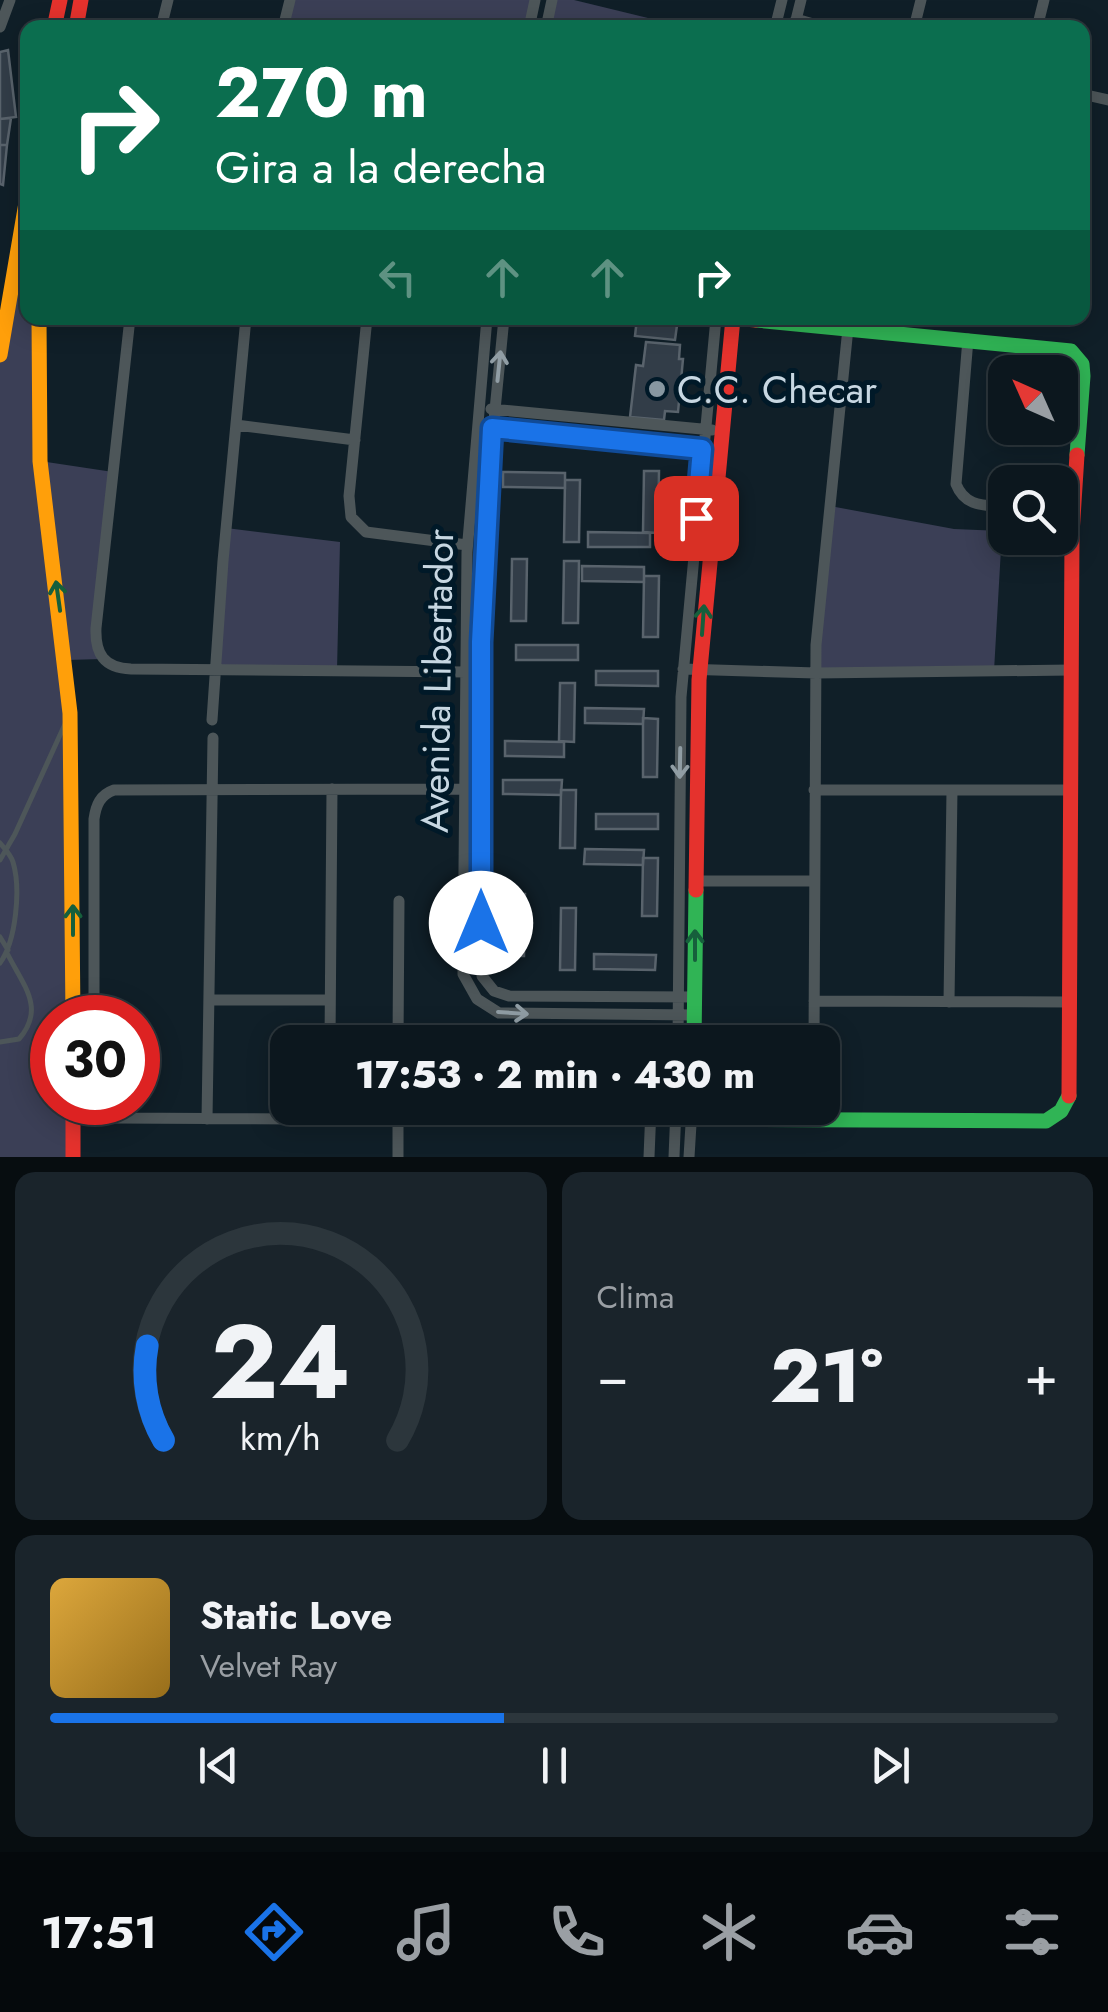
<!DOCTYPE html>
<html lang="es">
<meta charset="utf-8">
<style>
body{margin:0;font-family:Jost,sans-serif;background:#1a242b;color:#f1f3f6;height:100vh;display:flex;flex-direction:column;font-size:38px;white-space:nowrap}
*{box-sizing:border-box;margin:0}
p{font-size:32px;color:#9a9fa4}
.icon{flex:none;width:55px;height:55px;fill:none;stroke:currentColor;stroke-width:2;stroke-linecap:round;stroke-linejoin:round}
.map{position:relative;height:1157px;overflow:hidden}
.sheet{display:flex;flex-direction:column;gap:15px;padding:15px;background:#070d10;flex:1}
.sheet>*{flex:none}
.guide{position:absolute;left:20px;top:20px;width:1070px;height:305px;border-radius:20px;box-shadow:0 5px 25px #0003,0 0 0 2px #2c363c;background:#0b6e4f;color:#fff;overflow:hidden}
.needle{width:65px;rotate:315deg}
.fabs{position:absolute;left:988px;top:355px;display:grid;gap:20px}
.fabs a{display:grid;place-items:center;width:90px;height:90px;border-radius:20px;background:#0c171e;box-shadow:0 5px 25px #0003,0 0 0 2px #2c363c;font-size:50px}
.speed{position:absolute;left:30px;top:995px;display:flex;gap:20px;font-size:50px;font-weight:700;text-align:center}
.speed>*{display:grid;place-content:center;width:130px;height:130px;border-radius:50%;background:#0c171e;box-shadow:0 5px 25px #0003,0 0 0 2px #2c363c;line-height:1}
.speed .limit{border:15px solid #d22;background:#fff;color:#111}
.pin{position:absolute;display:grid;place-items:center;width:85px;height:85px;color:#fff;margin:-42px;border-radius:20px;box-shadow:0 5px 15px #0006}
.me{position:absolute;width:110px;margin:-55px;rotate:0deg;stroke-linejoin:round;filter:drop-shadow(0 0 8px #0008)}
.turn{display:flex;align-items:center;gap:35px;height:210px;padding:0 30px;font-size:45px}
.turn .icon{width:130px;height:130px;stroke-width:2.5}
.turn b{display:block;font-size:70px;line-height:85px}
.lanes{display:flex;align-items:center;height:95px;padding:0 30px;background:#0003;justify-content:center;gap:50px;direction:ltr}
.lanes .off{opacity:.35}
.big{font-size:75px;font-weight:800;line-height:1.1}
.sheet .card{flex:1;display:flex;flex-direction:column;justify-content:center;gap:15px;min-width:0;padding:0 35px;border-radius:20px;background:#1a242b}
.sheet .dial{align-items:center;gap:0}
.dial svg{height:260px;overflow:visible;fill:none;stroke:#2c363c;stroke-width:7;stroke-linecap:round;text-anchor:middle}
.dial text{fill:#f1f3f6;stroke:none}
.song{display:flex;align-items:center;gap:30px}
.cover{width:120px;height:120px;border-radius:15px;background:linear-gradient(135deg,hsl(40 70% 55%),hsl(40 70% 35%))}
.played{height:10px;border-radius:5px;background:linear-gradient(90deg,#1a73e8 45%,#2c363c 45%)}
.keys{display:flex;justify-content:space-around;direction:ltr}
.heat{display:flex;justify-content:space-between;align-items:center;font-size:55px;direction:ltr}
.sheet .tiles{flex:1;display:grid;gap:15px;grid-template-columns:1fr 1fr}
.card:last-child{grid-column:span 2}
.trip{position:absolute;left:270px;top:1025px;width:570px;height:100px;border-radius:20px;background:#0c171e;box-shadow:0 5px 25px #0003,0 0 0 2px #2c363c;font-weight:800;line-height:100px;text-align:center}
.menu{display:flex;height:160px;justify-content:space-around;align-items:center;background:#05090c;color:#9a9fa4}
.menu .icon{width:70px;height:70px}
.menu .selected{color:#1a73e8}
.menu b{font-size:45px;color:#f1f3f6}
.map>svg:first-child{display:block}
.green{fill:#3b3f56}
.building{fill:#323d48;stroke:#59636c;stroke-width:2.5}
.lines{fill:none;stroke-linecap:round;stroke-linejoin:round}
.lane{stroke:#4d5659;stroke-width:5}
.street{stroke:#4d5659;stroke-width:11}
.fast{stroke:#30b455;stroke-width:15}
.slow{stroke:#ff9f0a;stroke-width:15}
.jam{stroke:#e5322d;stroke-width:15}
.oneway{stroke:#909da4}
.oneway2{stroke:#165f3c}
.route-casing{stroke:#114b97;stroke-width:25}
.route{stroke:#1a73e8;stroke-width:18}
.poi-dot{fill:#8797a1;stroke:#001928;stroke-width:4}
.labels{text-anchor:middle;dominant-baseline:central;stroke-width:10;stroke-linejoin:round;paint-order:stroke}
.poi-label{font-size:38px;fill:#c7d7e2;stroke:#001928;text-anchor:start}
.street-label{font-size:38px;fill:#c7d7e2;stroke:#001928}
</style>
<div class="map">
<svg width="1108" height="1157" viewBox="0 0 1108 1157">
<rect width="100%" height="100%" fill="#101f28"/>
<!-- green -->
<path class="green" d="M290,0h245l-6,27 -246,1z
M552,0h22l111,27 -139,1z
M27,191l1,127h11l1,143 73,11 -17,156 6,31 -35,1 6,357 -21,1v84l21,1v54h-73v-802z
M830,506l124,23 48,2 -8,140 -178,2z
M226,528l114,14 -3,128 -123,-1z"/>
<!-- building -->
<path class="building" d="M8,50l8,67 -16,2v-67z
M11,118l-4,27h-7v-26z
M0,145h7l-4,40 -3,-1z
M637,318h41l-3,22 -40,-4z
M646,342l34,3 -1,14h4l-5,53 -13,-1 -1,9 -34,-3 6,-52 7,1z
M644,471h15l-1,62 -15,-1z
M503,472l62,1v15l-62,-1z
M565,480h15l-1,62h-15z
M588,532l62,1v14h-62z
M512,559h15l-1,62h-15z
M564,561h15l-1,62h-15z
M582,566l62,1v15l-62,-1z
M644,576h15l-1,61h-15z
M516,645h62v15h-62z
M596,671h62v15l-62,-1z
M560,683h15l-1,59 -15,-1z
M585,708l59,1 -1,15 -58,-1z
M643,718l15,1 -1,58h-14z
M505,741l59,1v15l-59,-1z
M503,780h59l-1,15 -58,-1z
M561,790h15l-1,58h-15z
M596,814h62v15h-62z
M585,849l59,1 -1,15 -59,-1z
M643,858h15l-1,58h-15z
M510,894h15l-1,62h-15z
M561,908h15l-1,62h-15z
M594,954l62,1 -1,15 -61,-1z"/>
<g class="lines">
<!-- lane -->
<path class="lane" d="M0,843c5,6 11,12 13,19 8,27 3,79 -13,101
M0,860l15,-26 50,-110
M0,937l8,13
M0,1042l19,-3c27,-31 4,-54 -12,-86"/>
<!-- street -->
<path class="street" d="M796,19l31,9
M0,27l10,-27
M161,28l7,-28
M283,28l7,-28
M529,28l6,-28
M546,28l6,-28
M775,28l7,-28
M794,28l7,-28
M914,28l7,-28
M1037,28l7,-28
M1082,94l26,6
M130,318l-34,310c-1,26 8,40 35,41l336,3
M367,318l-18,178 2,21 15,15 101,13
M487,318l-20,234 -4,422 14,25 22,14 196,2
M504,318l-14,143 -7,108 -1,407 12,15 15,5 186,1
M968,339l-12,145c9,23 28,21 49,23
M491,409l221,21
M236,425l119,15
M486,427l233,24
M683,669l133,4 255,-3
M212,720l11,-159 23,-243
M814,790h256
M695,881h118
M209,1000h120
M814,1001l255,1
M949,1002l3,-212
M94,1018v-199c2,-14 6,-24 20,-29l353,-1
M330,1042l2,-253
M398,1042l1,-141
M678,1042l3,-345 35,-379
M814,1042l2,-397 32,-317
M95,1102l9,12 11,4 185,1 11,-3 10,-8
M207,1119l6,-381
M398,1157v-49
M649,1157l2,-49
M674,1157l2,-49
M689,1157l3,-49"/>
<!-- fast -->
<path class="fast" d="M756,320l315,31 11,13 1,12 -6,79
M694,1042l2,-152
M691,1119l355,2 15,-10 8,-15"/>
<!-- slow -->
<path class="slow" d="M39,318l1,143 30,252 3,305
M0,355l28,-164"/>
<!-- jam -->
<path class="jam" d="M54,28l6,-28
M76,28l5,-28
M696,890l3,-210 34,-362 23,2
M1069,1096l3,-562 5,-79
M73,1102v55"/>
</g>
<!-- one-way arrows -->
<defs><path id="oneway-shaft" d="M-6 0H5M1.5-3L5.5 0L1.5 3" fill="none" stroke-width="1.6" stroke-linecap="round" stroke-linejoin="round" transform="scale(2.5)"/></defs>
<g class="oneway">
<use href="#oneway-shaft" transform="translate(499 366) rotate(-84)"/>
<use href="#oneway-shaft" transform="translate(680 763) rotate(91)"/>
<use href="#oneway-shaft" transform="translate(513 1013) rotate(4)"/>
</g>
<g class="oneway2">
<use href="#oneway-shaft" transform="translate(58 596) rotate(-98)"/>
<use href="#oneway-shaft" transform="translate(703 620) rotate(-86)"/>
<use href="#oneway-shaft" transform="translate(73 920) rotate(-90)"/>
<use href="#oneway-shaft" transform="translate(695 945) rotate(-90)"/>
</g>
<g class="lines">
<defs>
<path id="route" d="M481,923v-281l11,-214 210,21 -6,69"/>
</defs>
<!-- route casing -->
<use href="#route" class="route-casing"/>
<!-- route -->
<use href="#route" class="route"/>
</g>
<!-- markers -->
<circle class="poi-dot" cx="657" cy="389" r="10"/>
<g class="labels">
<!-- poi labels -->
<g class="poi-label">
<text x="677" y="389">C.C. Checar</text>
</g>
<!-- street labels -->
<g class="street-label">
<text transform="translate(437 681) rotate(-89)">Avenida Libertador</text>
</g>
</g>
</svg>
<div class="fabs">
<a><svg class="needle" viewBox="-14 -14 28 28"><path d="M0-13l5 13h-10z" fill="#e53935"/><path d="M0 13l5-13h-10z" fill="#9a9fa4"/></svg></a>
<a><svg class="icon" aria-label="search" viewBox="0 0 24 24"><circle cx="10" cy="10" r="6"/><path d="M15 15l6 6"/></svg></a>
</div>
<div class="speed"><div class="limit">30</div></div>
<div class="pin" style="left:696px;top:518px;background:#d93025"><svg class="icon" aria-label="arrive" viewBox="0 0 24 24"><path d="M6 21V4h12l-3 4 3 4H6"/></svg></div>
<svg class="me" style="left:481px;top:923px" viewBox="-20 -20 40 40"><circle r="19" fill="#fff"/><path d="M0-13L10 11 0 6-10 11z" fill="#1a73e8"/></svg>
<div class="trip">17:53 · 2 min · 430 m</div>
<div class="guide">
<div class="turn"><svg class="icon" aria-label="right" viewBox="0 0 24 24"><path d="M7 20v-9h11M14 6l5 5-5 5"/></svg><div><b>270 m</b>Gira a la derecha</div></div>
<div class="lanes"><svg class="icon off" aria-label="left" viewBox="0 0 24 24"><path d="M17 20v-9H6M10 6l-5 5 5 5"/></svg><svg class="icon off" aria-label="ahead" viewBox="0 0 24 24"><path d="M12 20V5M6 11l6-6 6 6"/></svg><svg class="icon off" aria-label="ahead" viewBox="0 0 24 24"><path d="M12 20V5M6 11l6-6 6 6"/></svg><svg class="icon" aria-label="right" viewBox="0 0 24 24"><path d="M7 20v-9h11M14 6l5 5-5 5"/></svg></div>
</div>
</div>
<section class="sheet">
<div class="tiles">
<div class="card dial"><svg viewBox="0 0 100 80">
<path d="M14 69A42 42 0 1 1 86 69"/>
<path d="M14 69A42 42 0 0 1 9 40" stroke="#1a73e8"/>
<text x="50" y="56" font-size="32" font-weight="700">24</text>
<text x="50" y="72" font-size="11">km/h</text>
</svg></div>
<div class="card"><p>Clima</p>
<div class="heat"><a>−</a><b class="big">21°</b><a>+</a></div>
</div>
<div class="card">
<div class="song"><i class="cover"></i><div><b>Static Love</b><p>Velvet Ray</p></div></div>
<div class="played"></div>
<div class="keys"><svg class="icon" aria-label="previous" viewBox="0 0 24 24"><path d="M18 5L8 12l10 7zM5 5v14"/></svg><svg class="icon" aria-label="pause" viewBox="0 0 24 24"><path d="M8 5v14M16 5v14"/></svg><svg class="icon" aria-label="next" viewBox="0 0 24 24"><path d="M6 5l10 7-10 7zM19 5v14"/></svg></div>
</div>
</div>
</section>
<nav class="menu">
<b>17:51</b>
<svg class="icon selected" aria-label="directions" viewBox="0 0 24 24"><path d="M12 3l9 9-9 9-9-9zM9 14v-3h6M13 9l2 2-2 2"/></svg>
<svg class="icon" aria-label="music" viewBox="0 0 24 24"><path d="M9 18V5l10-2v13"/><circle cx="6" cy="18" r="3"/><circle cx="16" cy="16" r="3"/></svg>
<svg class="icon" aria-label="phone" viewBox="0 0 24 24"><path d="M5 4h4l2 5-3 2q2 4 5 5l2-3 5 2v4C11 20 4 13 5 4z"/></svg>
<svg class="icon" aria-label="climate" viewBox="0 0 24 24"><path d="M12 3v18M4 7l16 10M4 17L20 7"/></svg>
<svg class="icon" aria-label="car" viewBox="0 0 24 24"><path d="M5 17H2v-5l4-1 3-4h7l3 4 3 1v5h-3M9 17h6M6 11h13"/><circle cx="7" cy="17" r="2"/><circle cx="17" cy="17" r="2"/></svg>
<svg class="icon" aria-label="filters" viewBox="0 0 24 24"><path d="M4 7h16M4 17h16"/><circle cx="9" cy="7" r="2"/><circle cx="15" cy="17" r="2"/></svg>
</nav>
